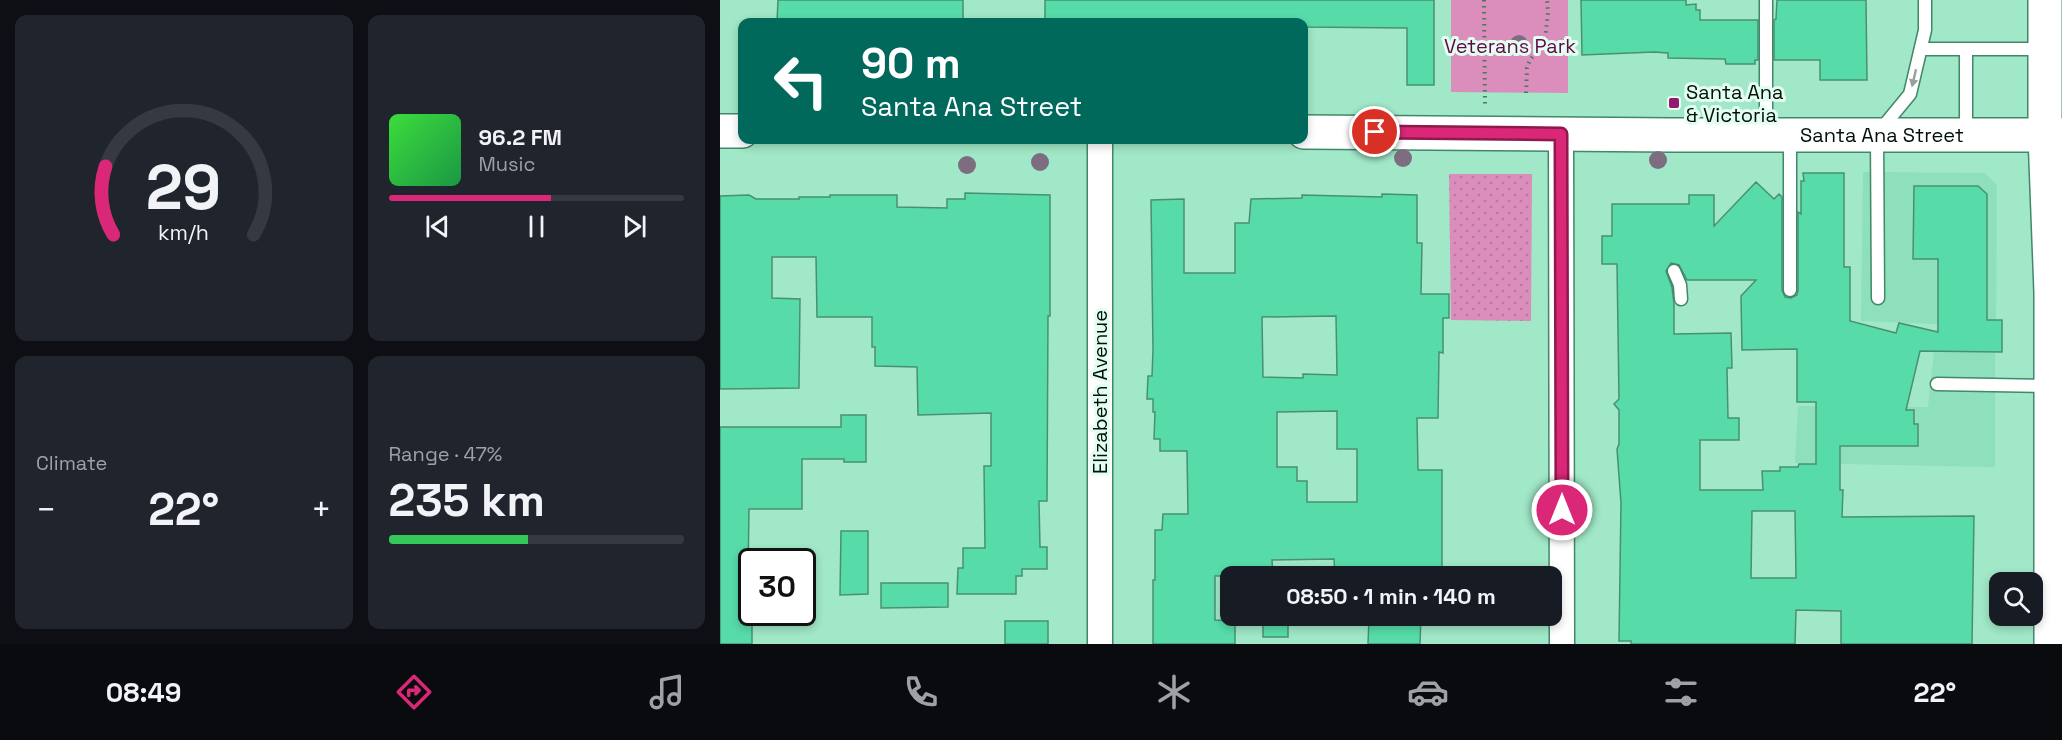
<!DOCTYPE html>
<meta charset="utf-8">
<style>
body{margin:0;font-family:"Space Grotesk",sans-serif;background:#20242c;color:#f1f3f6;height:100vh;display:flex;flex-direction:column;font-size:22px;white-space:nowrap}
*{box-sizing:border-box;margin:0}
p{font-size:20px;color:#9ea1a6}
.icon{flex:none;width:33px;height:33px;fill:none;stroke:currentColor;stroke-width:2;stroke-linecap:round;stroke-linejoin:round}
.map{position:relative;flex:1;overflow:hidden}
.side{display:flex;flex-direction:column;gap:15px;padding:15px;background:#0d0f14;width:720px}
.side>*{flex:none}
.top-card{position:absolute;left:18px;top:18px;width:570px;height:126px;border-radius:12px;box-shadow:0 3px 9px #0003;background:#00695c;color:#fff;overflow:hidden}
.buttons{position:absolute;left:1269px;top:572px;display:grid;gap:12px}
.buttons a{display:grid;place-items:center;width:54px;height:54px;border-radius:12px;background:#171b24;box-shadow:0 3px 9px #0003;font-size:30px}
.speed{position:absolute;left:18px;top:548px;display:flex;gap:12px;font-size:30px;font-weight:700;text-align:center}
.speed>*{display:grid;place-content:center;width:78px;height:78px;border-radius:50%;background:#171b24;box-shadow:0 3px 9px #0003;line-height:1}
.speed .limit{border:3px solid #111;border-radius:9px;background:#fff;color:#111}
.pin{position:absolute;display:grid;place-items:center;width:51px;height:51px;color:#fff;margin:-26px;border:3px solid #fff;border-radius:50%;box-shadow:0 2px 6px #0007}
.me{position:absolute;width:66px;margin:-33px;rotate:0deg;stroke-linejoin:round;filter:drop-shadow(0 0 4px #0008)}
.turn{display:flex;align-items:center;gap:21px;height:126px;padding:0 24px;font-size:27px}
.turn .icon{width:78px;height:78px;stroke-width:2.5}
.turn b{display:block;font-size:42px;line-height:51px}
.big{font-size:45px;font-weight:600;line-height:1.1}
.side .tile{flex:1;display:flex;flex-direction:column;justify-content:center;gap:9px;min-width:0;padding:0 21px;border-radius:12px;background:#20242c}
.side .dial{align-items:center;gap:0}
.dial svg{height:156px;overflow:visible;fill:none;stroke:#363941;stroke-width:7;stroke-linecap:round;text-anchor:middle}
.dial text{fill:#f1f3f6;stroke:none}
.song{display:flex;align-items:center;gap:18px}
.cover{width:72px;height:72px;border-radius:9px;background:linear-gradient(135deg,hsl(120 70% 55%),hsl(140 70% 35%))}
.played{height:6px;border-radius:3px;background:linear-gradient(90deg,#db2777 55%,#363941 55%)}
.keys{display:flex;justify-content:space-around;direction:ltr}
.heat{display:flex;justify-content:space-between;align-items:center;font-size:33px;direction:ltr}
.charge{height:9px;border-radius:4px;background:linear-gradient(90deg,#34c759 47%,#363941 0)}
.side .tiles{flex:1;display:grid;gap:15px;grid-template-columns:repeat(2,1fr)}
.trip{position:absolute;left:500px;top:566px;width:342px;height:60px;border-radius:12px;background:#171b24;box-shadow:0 3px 9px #0003;font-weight:600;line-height:60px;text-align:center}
.tab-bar{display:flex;height:96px;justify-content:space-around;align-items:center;background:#090b0e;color:#9ea1a6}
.tab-bar .icon{width:42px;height:42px}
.tab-bar .on{color:#db2777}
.tab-bar b{font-size:27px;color:#f1f3f6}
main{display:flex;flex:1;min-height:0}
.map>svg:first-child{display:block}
.built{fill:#8edfbb}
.grass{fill:url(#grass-dots)}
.park{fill:#db8ebb}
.building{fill:#57dca9;stroke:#499072;stroke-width:1.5;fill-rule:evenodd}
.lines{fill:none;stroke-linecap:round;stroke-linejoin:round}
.lane-casing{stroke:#41876a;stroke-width:15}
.street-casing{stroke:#41876a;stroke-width:27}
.secondary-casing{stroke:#41876a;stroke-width:36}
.path{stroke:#4b7662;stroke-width:4;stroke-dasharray:1.5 4.5;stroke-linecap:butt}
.lane{stroke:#fff;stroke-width:12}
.street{stroke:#fff;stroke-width:24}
.secondary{stroke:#fff;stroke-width:33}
.tree{fill:#7e6d81}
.oneway{fill:#99a09d}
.route-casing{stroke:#8e194d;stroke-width:15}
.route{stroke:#db2777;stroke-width:10}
.poi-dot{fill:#96176f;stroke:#e3fef1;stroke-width:2}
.labels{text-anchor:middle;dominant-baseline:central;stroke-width:6;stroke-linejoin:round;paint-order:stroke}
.park-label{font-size:20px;fill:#630948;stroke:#e3fef1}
.poi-label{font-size:20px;fill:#001109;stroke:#e3fef1;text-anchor:start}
.street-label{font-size:20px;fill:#001109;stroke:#e3fef1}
</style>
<main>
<section class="side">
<div class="tiles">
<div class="tile dial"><svg viewBox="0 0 100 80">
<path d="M14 69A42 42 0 1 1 86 69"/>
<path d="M14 69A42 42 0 0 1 10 34" stroke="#db2777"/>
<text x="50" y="56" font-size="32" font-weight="700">29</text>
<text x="50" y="72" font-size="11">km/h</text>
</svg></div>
<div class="tile">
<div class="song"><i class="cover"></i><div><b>96.2 FM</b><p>Music</p></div></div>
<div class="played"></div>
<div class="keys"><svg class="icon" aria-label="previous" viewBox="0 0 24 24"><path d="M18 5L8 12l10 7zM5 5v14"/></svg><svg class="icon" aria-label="pause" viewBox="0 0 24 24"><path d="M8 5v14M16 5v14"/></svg><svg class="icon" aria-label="next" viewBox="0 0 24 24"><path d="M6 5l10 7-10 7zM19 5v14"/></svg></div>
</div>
<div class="tile"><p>Climate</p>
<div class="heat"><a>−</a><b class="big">22°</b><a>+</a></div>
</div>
<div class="tile"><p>Range · 47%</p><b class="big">235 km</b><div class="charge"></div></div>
</div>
</section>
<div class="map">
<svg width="1342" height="644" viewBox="0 0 1342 644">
<defs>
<pattern id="grass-dots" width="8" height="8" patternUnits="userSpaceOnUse" patternTransform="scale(1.5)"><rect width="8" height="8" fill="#db8ebb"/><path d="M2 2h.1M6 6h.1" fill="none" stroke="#ba799f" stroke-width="1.8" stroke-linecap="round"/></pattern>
</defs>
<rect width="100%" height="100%" fill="#a0e8c7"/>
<!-- built -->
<path class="built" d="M1143,172l121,1 13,12 -1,135h6v32h-7v115l-200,-4 3,-57 130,1 9,-83 -76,-3z"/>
<!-- grass -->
<path class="grass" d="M729,174h83l-1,147 -80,-1z"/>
<!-- park -->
<path class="park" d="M731,0h117v93l-117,-1z"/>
<!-- building -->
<path class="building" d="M58,0h185v22h-186z
M325,0h389v85h-27v-57l-103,-1v-5h-259z
M861,0h105v5l10,-1v6h4v10h58v40h-3v4h-29l-1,-5 -57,-1v-5l-14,-1 -72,3z
M1057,0h89l1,80h-47v-20h-46v-40l2,-1z
M1083,173h41v94h6v54l46,12 3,-10 39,9v-73h-25l1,-73h64l9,8v126h15v32l-82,-1 -14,59h8v14h4v22h-78v44h3l-1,27 132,-1 -2,128h-131v-33l-45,-1 -1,34h-164v-3h-12l2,-138 -4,-54 2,-5v-34l-5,-6 5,-5 -2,-135h-15v-28h10v-32h77v-9h25v31l42,-44 18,17 5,-5 3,3v93l3,7 6,1 6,-3 1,-5v-78l3,2v-33h3zM951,263l8,2 8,15h69l-15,16 1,54 55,-1v53h19v62h-17l-1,3h-18v4h-18l1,19h-63v-50h39v-22h-11l-1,-50h5l-1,-35 -57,1v-30l-2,-17 -6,-16zM1032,511h43l1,67h-45z
M245,193l85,2v121h-2l-1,185h-8l1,46h7v22h-25v7h-6v18h-59l1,-26h5v-20h22l-1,-82h7v-53l-73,2 -1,-48 -42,-1v-19h-3v-30h-55l-1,-60h-44v41l28,1 -1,89 -79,1v-193l29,-1 7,4h43v-2h31v-2h67v12l50,1v-9h18z
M662,194l35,1v48h5l-1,51h28v24h-6v35l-4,-1 -1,66h-21l1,52h24v106h-107l-1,-17 -62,1 1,16h-58v44l20,1v23h-82v-64h2v-50h7l1,-16h25l-1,-63h-27v-12h-6l1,-27h-2v-13h-6l1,-23h4l1,-26 -2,-150 33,-1v74h51v-50h14l2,-24 51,-1v-3l80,2zM616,316l1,59 -34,-1v4l-40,-1 -1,-60zM617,411v38h20v53h-50v-21h-10v-14h-20v-55z
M121,415h25v47h-22v-3h-42v50h-53l-1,66h4v69h-32v-217h121z
M121,531h27v63l-28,1z
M161,583h67v24l-67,1z
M543,615h25v22h-25z
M655,615h46l-1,29h-52l1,-26h6z
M285,621h43v23h-43z"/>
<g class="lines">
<defs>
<path id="lane" d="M1046,0v134
M1201,49h121
M1246,49v84
M1070,136v154
M954,271l6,14 1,14
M1158,298l-1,-164 33,-40 15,-64v-30
M1217,384l112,2"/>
<path id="street" d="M841,134l1,510
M380,140v504"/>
<g id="secondary">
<path d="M1325,0v135l6,157v352"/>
<path d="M0,131h22"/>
<path id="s1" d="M584,132l368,3h390"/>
</g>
</defs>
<!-- lane casing -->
<use href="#lane" class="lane-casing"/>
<!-- street casing -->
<use href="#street" class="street-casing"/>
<!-- secondary casing -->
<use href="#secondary" class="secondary-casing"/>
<!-- path -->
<path class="path" d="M764,0l1,105
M806,93l1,-25 3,-8 15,-20 3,-27 -1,-13"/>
<!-- lane -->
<use href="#lane" class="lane"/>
<!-- street -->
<use href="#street" class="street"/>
<!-- secondary -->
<use href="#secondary" class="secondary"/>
</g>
<!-- trees -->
<g class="tree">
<circle cx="799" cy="44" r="9"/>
<circle cx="683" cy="158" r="9"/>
<circle cx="938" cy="160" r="9"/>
<circle cx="320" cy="162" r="9"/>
<circle cx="247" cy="165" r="9"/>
</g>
<!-- one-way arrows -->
<defs><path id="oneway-solid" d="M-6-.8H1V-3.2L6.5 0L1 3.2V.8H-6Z" transform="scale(1.5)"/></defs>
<use class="oneway" href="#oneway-solid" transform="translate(1194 78) rotate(103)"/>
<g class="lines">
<defs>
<path id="route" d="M655,132l186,2 1,376"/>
</defs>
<!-- route casing -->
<use href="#route" class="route-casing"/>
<!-- route -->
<use href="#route" class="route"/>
</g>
<!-- markers -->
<rect class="poi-dot" x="948" y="97" width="12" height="12" rx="3"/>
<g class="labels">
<!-- park labels -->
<g class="park-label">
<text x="790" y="46">Veterans Park</text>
</g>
<!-- poi labels -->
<g class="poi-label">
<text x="966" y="92">Santa Ana<tspan x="966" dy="23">&amp; Victoria</tspan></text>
</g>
<!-- street labels -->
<g class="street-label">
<text stroke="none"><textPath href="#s1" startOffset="578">Santa Ana Street</textPath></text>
<text transform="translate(380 392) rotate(-90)">Elizabeth Avenue</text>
</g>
</g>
</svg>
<div class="buttons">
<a><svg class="icon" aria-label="search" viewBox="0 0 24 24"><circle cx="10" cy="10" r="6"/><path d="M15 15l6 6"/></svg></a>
</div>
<div class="speed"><div class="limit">30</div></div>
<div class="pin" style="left:655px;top:132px;background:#d93025"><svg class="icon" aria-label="arrive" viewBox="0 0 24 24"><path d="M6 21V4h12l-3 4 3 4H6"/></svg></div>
<svg class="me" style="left:842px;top:510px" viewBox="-20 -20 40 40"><circle r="17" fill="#db2777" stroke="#fff" stroke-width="3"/><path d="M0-11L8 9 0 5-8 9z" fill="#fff"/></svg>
<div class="trip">08:50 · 1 min · 140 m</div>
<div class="top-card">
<div class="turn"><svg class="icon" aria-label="left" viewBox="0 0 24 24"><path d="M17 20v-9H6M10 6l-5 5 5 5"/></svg><div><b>90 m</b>Santa Ana Street</div></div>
</div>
</div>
</main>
<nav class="tab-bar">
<b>08:49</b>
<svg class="icon on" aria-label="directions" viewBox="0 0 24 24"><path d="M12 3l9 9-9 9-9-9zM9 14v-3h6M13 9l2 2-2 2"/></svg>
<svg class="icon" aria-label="music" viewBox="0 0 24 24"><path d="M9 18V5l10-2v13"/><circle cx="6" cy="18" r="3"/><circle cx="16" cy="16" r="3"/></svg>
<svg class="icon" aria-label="phone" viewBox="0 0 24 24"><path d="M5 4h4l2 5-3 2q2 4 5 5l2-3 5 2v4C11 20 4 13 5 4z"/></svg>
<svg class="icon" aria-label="climate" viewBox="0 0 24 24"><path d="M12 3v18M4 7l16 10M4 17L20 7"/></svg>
<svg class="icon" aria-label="car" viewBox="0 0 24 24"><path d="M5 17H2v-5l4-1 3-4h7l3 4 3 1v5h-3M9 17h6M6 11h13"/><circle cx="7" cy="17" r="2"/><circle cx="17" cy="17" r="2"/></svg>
<svg class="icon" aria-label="filters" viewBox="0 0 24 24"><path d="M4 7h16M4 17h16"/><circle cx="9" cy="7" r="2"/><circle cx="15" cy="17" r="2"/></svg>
<b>22°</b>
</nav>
